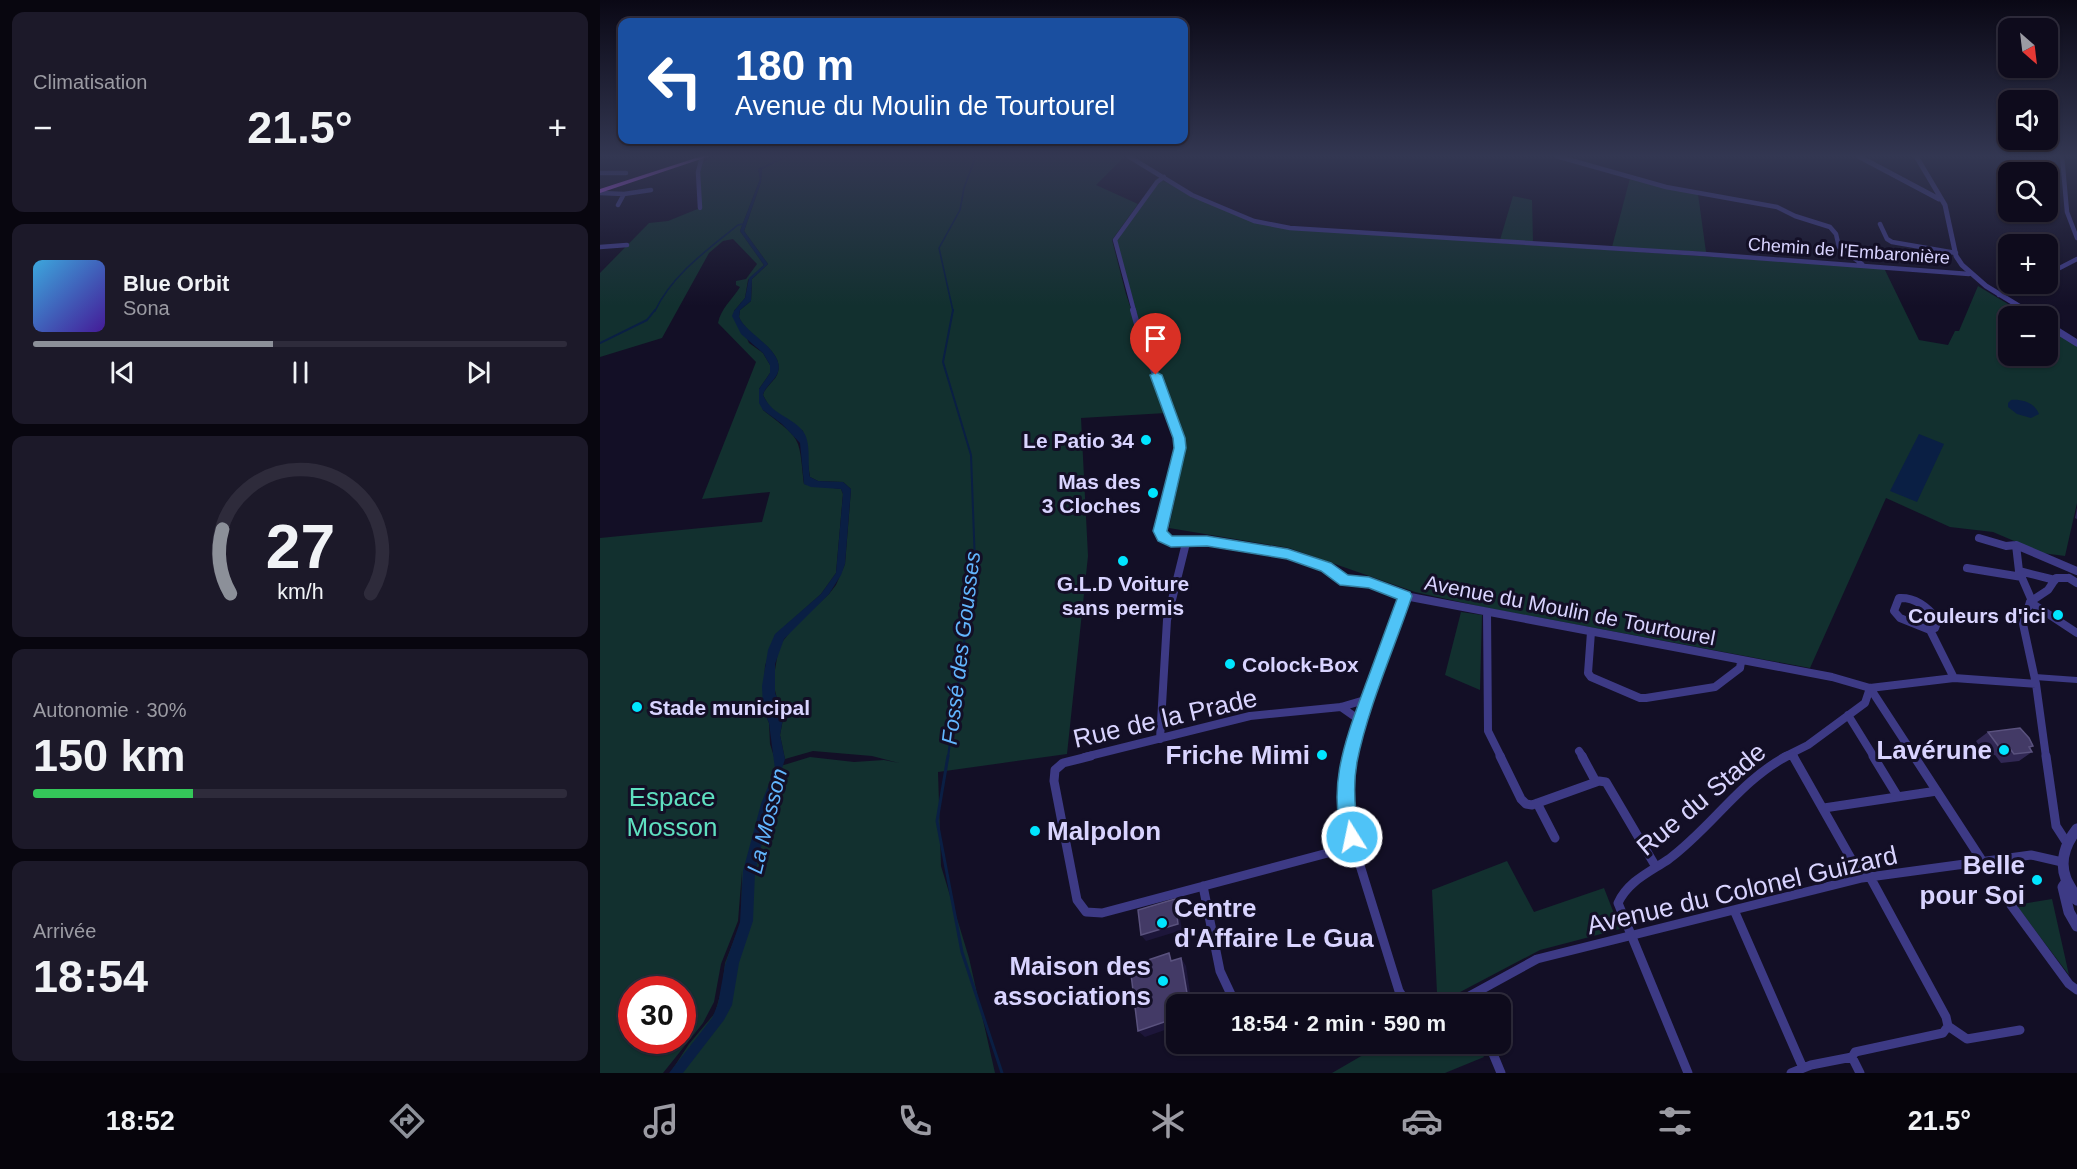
<!DOCTYPE html>
<html lang="fr">
<meta charset="utf-8">
<style>
body{margin:0;font-family:Helvetica,sans-serif;background:#1c1929;color:#f1f3f6;height:100vh;display:flex;flex-direction:column;font-size:22px;white-space:nowrap}
*{box-sizing:border-box;margin:0}
p{font-size:20px;color:#9b9ba3}
.icon{flex:none;width:33px;height:33px;fill:none;stroke:currentColor;stroke-width:2;stroke-linecap:round;stroke-linejoin:round}
.map{position:relative;flex:1;overflow:hidden}
.panel{display:flex;flex-direction:column;gap:12px;padding:12px;background:#08060f;width:600px}
.panel>*{flex:none}
.top-card{position:absolute;left:18px;top:18px;width:570px;height:126px;border-radius:12px;box-shadow:0 2px 4px #0004,0 0 0 2px #2e2b3b;background:#1a4fa0;color:#fff;overflow:hidden}
.needle{width:39px;rotate:152deg}
.controls{position:absolute;left:1398px;top:18px;display:grid;gap:12px}
.controls a{display:grid;place-items:center;width:60px;height:60px;border-radius:12px;background:#0e0b1c;box-shadow:0 2px 4px #0004,0 0 0 2px #2e2b3b;font-size:30px}
.speed{position:absolute;left:18px;top:976px;display:flex;gap:12px;font-size:30px;font-weight:700;text-align:center}
.speed>*{display:grid;place-content:center;width:78px;height:78px;border-radius:50%;background:#0e0b1c;box-shadow:0 2px 4px #0004,0 0 0 2px #2e2b3b;line-height:1}
.speed .limit{border:9px solid #d22;background:#fff;color:#111}
.pin{position:absolute;display:grid;place-items:center;width:51px;height:51px;color:#fff;margin:-62px -26px;border-radius:50% 50% 50% 0;rotate:-45deg;box-shadow:0 0 6px #0007}
.pin .icon{rotate:45deg}
.me{position:absolute;width:66px;margin:-33px;rotate:350deg;stroke-linejoin:round;filter:drop-shadow(0 0 4px #0008)}
.turn{display:flex;align-items:center;gap:21px;height:126px;padding:0 18px;font-size:27px}
.turn .icon{width:78px;height:78px;stroke-width:2.5}
.turn b{display:block;font-size:42px;line-height:51px}
.big{font-size:45px;font-weight:800;line-height:1.1}
.panel .card{flex:1;display:flex;flex-direction:column;justify-content:center;gap:9px;min-width:0;padding:0 21px;border-radius:12px;background:#1c1929}
.panel .dial{align-items:center;gap:0}
.dial svg{height:156px;overflow:visible;fill:none;stroke:#2e2b3b;stroke-width:7;stroke-linecap:round;text-anchor:middle}
.dial text{fill:#f1f3f6;stroke:none}
.song{display:flex;align-items:center;gap:18px}
.cover{width:72px;height:72px;border-radius:9px;background:linear-gradient(135deg,hsl(200 70% 55%),hsl(260 70% 35%))}
.played{height:6px;border-radius:3px;background:linear-gradient(90deg,#8c9099 45%,#2e2b3b 45%)}
.keys{display:flex;justify-content:space-around;direction:ltr}
.heat{display:flex;justify-content:space-between;align-items:center;font-size:33px;direction:ltr}
.charge{height:9px;border-radius:4px;background:linear-gradient(90deg,#34c759 30%,#2e2b3b 0)}
.trip{position:absolute;left:566px;top:994px;width:345px;height:60px;border-radius:12px;background:#0e0b1c;box-shadow:0 2px 4px #0004,0 0 0 2px #2e2b3b;font-weight:800;line-height:60px;text-align:center}
.dock{display:flex;height:96px;justify-content:space-around;align-items:center;background:#06040b;color:#9b9ba3}
.dock .icon{width:42px;height:42px}
.dock .selected{color:#8c9099}
.dock b{font-size:27px;color:#f1f3f6}
main{display:flex;flex:1;min-height:0}
.map>svg:first-child{display:block}
.green{fill:#12302f;fill-rule:evenodd}
.water{fill:#0a1f44}
.lines{fill:none;stroke-linecap:round;stroke-linejoin:round}
.stream-far2{stroke:#0a1f44;stroke-width:1.5}
.stream-far1{stroke:#0a1f44;stroke-width:2}
.stream{stroke:#0a1f44;stroke-width:3}
.pedestrian{stroke:#3d3a85;stroke-width:6}
.minor-far3{stroke:#3d3a85;stroke-width:4.5}
.minor-far2{stroke:#3d3a85;stroke-width:6}
.minor-far1{stroke:#3d3a85;stroke-width:8}
.minor{stroke:#3d3a85;stroke-width:9}
.tertiary-far2{stroke:#3d3a85;stroke-width:5}
.tertiary-far1{stroke:#3d3a85;stroke-width:7}
.tertiary{stroke:#3d3a85;stroke-width:11}
.primary{fill:#c25bff;fill-rule:evenodd}
.wall{fill:#312854}
.shaded-wall{fill:#1d163a}
.building{fill:#433a66;stroke:#5a527e;stroke-width:1.5}
.route{fill:#4fc3f7;stroke:#337fa1;stroke-width:1.5}
.poi-dot{fill:#00e5ff;stroke:#130f26;stroke-width:2}
.labels{text-anchor:middle;dominant-baseline:central;stroke-width:6;stroke-linejoin:round;paint-order:stroke}
.far-street-label{font-size:18px;fill:#d9d4ff;stroke:#130f26}
.poi-label{font-size:21px;font-weight:bold;fill:#d9d4ff;stroke:#130f26;text-anchor:end}
.street-label{font-size:21px;fill:#d9d4ff;stroke:#130f26}
.water-label{font-size:22px;font-style:italic;fill:#62b6ff;stroke:#130f26}
.near-street-label{font-size:26px;fill:#d9d4ff;stroke:#130f26}
.near-poi-label{font-size:26px;font-weight:bold;fill:#d9d4ff;stroke:#130f26;text-anchor:end}
.near-park-label{font-size:26px;fill:#5fe0c0;stroke:#130f26}
</style>
<main>
<section class="panel">
<div class="card"><p>Climatisation</p>
<div class="heat"><a>−</a><b class="big">21.5°</b><a>+</a></div>
</div>
<div class="card">
<div class="song"><i class="cover"></i><div><b>Blue Orbit</b><p>Sona</p></div></div>
<div class="played"></div>
<div class="keys"><svg class="icon" aria-label="previous" viewBox="0 0 24 24"><path d="M18 5L8 12l10 7zM5 5v14"/></svg><svg class="icon" aria-label="pause" viewBox="0 0 24 24"><path d="M8 5v14M16 5v14"/></svg><svg class="icon" aria-label="next" viewBox="0 0 24 24"><path d="M6 5l10 7-10 7zM19 5v14"/></svg></div>
</div>
<div class="card dial"><svg viewBox="0 0 100 80">
<path d="M14 69A42 42 0 1 1 86 69"/>
<path d="M14 69A42 42 0 0 1 10 36" stroke="#8c9099"/>
<text x="50" y="56" font-size="32" font-weight="700">27</text>
<text x="50" y="72" font-size="11">km/h</text>
</svg></div>
<div class="card"><p>Autonomie · 30%</p><b class="big">150 km</b><div class="charge"></div></div>
<div class="card"><p>Arrivée</p><b class="big">18:54</b></div>
</section>
<div class="map">
<svg width="1477" height="1073" viewBox="0 0 1477 1073">
<rect width="100%" height="100%" fill="#130f26"/>
<!-- green -->
<path class="green" d="M116,156h70l-28,13 2,10 -20,52 24,34 -16,15 -3,18 -11,13 15,32 14,10 7,12v8l-11,16 4,21c38,30 36,24 41,74l37,5 2,5 -7,79 -15,21 -46,41 -10,31 -2,42 6,15 1,21 6,19 8,2 26,-8 44,5 30,-2 15,3 -27,-7 -59,-5 -28,8 -5,-24 4,-21 -6,-11 -5,-21 6,-36 15,-19 35,-33 7,-9 9,-21 6,-75 -8,-7 -25,-1 -8,-4 -7,-46 -33,-23 -7,-13c2,-9 13,-14 15,-23 6,-23 -33,-37 -39,-55l1,-7 11,-9 1,-22 16,-15 -24,-33 17,-49 1,-13 26,-13h333l2,2 -27,27 42,19 -26,36 14,54 40,119 -85,5 7,138 -21,198 -129,18 3,94 28,92 26,115h-325l19,-29 26,-31 7,-25 3,-25 16,-41 1,-51 -4,50 -17,43 -7,38 -11,21 -40,50h-63v-535l162,-16 8,-30 -68,7 54,-137 -38,-39c3,-15 14,-23 22,-36l-4,-2v-4l10,-2 11,-15 -24,-25 -10,2 -14,12 -47,85 -62,19v-84l49,-50 19,-2 32,-13v-36l3,-10zM32,990h50v51h-50z
M557,178l96,44 37,7 594,39 35,72 29,5 7,-14h4l19,-45 50,30h-20v40h40v-28l29,18v157l-12,53 -23,-3 -49,-21 -43,-5 -64,-29 -76,170 -323,-60 -72,-16 -126,-44 -120,-20 17,-83 -46,-119 -24,-86z
M1030,178l68,16 8,58 -94,-5z
M913,196l19,4 1,42 -33,-2z
M861,612l21,3 -2,75 -35,-15z
M907,861l27,51 70,-24 16,41 -80,21 -95,50 -8,-7 -5,-103z
M1452,899l17,76 -53,-70z
M782,1044h96l6,13 -39,16h-113z"/>
<!-- water -->
<path class="water" d="M186,156h2l-26,13 -1,13 -17,49 24,33 -16,15 -1,22 -11,9 -1,7c6,16 46,34 39,55 -3,9 -13,14 -15,23 10,21 26,20 39,35 10,11 5,34 8,47l8,4 25,1 8,7 -6,75 -4,11 -12,19 -45,45 -9,25v29l9,20 -4,22 5,24 -14,45 -16,69 -2,48 -14,42 -7,42 -8,15 -41,53h-14l43,-55 6,-14 7,-39 15,-43 3,-51 18,-67 14,-35 -6,-46 -6,-15 -1,-22 6,-36 7,-16 46,-40 15,-21 7,-79 -2,-5 -30,-2 -7,-3 -4,-41 -18,-19 -19,-14 -4,-7v-14l11,-16v-8l-7,-12 -22,-19 -9,-18 2,-5 11,-13 4,-20 15,-13 -24,-34 20,-52 -2,-10z
M1411,400c11,-1 24,3 28,14l-8,4 -14,-4 -9,-7v-4z
M1319,434l25,10 -27,58 -27,-11z"/>
<g class="lines">
<!-- stream-far2 -->
<path class="stream-far2" d="M55,311c17,-36 52,-61 83,-86l5,-1
M353,311l-14,-63 21,-38 4,-22 12,-32"/>
<!-- stream-far1 -->
<path class="stream-far1" d="M0,343l47,-23 8,-10
M348,757l27,-193 -4,-109 -28,-93 10,-52"/>
<!-- stream -->
<path class="stream" d="M348,756l-11,65 25,131 40,121"/>
<!-- pedestrian -->
<path class="pedestrian" d="M1435,677l42,3"/>
<!-- minor-far3 -->
<path class="minor-far3" d="M528,156l64,39 62,26 36,7 414,26 265,20
M956,156l110,31 111,20 18,9 35,11 6,7 3,13 23,17
M1462,156l5,56 10,26
M0,173h26
M0,193l24,1 -6,11
M24,194l27,-4
M100,208l-2,-36 4,-15
M1280,224l7,15 5,3 64,11
M0,247l27,-2
M1448,274l29,-15
M1399,295l28,-11
M534,311l-19,-71 42,-58 7,-5"/>
<!-- minor-far2 -->
<path class="minor-far2" d="M533,310l7,25 39,103 1,10 -14,60"/>
<!-- minor-far1 -->
<path class="minor-far1" d="M566,507l-6,24 3,7 8,4 36,-1 81,13 38,13 19,14 24,1 36,14 427,81 38,11 84,-10 82,6
M1379,538l27,8 10,-1 61,26
M1416,545l3,26
M1367,568l55,9
M1469,578l8,5
M1299,598c17,-1 29,9 39,22l-3,8 -5,2 -30,-12 -6,-7z
M1432,601l-13,-30 36,9
M1430,602l-7,22 13,60 10,73
M1430,602l47,31
M1430,602l18,-12 8,-12h13
M887,612l1,119 13,26
M1330,630l24,48
M991,632l-3,41 3,4 49,21h6l69,-11 25,-19 1,-6
M1270,688l45,69
M741,707l20,14
M1248,715l26,42
M560,739l7,-119 19,-77
M979,751l4,6
M1192,754l2,3
M485,757l165,-41 91,-9 27,-8
M751,757l7,-28 47,-133
M1184,757l24,-12 57,-42 5,-15"/>
<!-- minor -->
<path class="minor" d="M491,756l-28,7 -8,7 -1,11 23,119 9,12 16,1 252,-67
M752,756l-7,29 2,29 7,32 45,145 9,14
M900,756l21,43 5,5 6,1 67,-24 7,1 50,85
M982,756l14,26
M1193,756l69,122
M1273,756l25,41
M1314,756l69,106
M1446,756l10,70 11,17
M937,803l18,35
M1224,808l113,-17
M603,886l17,85 15,32
M1411,905l58,79 8,6
M1134,910l69,158
M853,1005l84,-46 325,-81 169,-23 31,7
M1348,1026l19,13 53,-9
M889,1044l12,29
M1088,1073l-70,-170c10,-22 32,-31 51,-44 42,-31 72,-79 118,-103
M1191,1073l20,-8 41,-8
M1260,1073l-8,-16 3,-5 88,-19 5,-7 -2,-9 -76,-140"/>
<!-- tertiary-far2 -->
<path class="tertiary-far2" d="M1258,156l81,43
M1316,156l29,49 11,51 6,9 24,21 41,25"/>
<!-- tertiary-far1 -->
<path class="tertiary-far1" d="M1424,310l10,6
M1448,325l29,18"/>
<!-- tertiary -->
<path class="tertiary" d="M1477,829c-11,14 -18,32 -11,50 3,7 8,13 11,21
M1467,881l-4,6 6,25 8,14"/>
<!-- primary -->
<path class="primary" d="M102,156h8l-110,37v-4z"/>
</g>
<!-- wall -->
<path class="wall" d="M1477,508v11l-2,-1z
M1388,732l45,14 -3,2 2,4 -13,9 -18,2 -6,-8 -9,1 -10,-15z"/>
<!-- shaded-wall -->
<path class="shaded-wall" d="M575,899l3,7 4,24 -36,11 -5,-6z
M581,958l5,8 6,39h-3z
M576,1018v8l-31,11 -7,-6z"/>
<!-- building -->
<path class="building" d="M1420,728l9,10 4,8 -4,1 3,5 -18,2 -6,-8 -9,1 -11,-15z
M575,899l3,25 -37,11 -3,-25z
M569,953l2,8 10,-3 8,47h-13v13l-38,13 -8,-65z"/>
<!-- sky -->
<linearGradient id="sky" x2="0" y2="1"><stop stop-color="#0a0815"/><stop offset="0.51" stop-color="#333752"/><stop offset="1" stop-color="#333752" stop-opacity="0"/></linearGradient>
<rect width="1477" height="306" fill="url(#sky)"/>
<!-- route -->
<path class="route" d="M556,372l6,3 23,63 1,10 -19,83 5,5h35l81,13 43,14 17,12 21,2 41,15 2,4c-18,53 -44,111 -55,166 -3,17 -3,33 -1,50 1,11 7,21 3,32l-7,2 -6,-2c-22,-53 1,-108 19,-158 11,-29 21,-58 32,-87l-28,-11 -29,-3 -19,-14 -34,-12 -80,-13 -36,1 -13,-6 -5,-10 21,-83 -1,-10 -23,-63z"/>
<!-- markers -->
<g class="poi-dot">
<circle cx="546" cy="440" r="6"/>
<circle cx="553" cy="493" r="6"/>
<circle cx="523" cy="561" r="6"/>
<circle cx="1458" cy="615" r="6"/>
<circle cx="630" cy="664" r="6"/>
<circle cx="37" cy="707" r="6"/>
<circle cx="1404" cy="750" r="6"/>
<circle cx="722" cy="755" r="6"/>
<circle cx="435" cy="831" r="6"/>
<circle cx="1437" cy="880" r="6"/>
<circle cx="562" cy="923" r="6"/>
<circle cx="563" cy="981" r="6"/>
</g>
<g class="labels">
<!-- far-street labels -->
<g class="far-street-label">
<text transform="translate(1249 251) rotate(4)">Chemin de l'Embaronière</text>
</g>
<!-- poi labels -->
<g class="poi-label">
<text x="534" y="440">Le Patio 34</text>
<text x="541" y="481">Mas des<tspan x="541" dy="24">3 Cloches</tspan></text>
<text x="523" y="583" text-anchor="middle">G.L.D Voiture<tspan x="523" dy="24">sans permis</tspan></text>
<text x="1446" y="615">Couleurs d'ici</text>
<text x="642" y="664" text-anchor="start">Colock-Box</text>
<text x="49" y="707" text-anchor="start">Stade municipal</text>
</g>
<!-- street labels -->
<g class="street-label">
<text transform="translate(970 610) rotate(11)">Avenue du Moulin de Tourtourel</text>
</g>
<!-- water labels -->
<g class="water-label">
<text transform="translate(361 648) rotate(-83)">Fossé des Gousses</text>
<text transform="translate(167 821) rotate(-76)">La Mosson</text>
</g>
<!-- near-street labels -->
<g class="near-street-label">
<text transform="translate(565 718) rotate(-13)">Rue de la Prade</text>
<text transform="translate(1101 799) rotate(-40)">Rue du Stade</text>
<text transform="translate(1142 890) rotate(-13)">Avenue du Colonel Guizard</text>
</g>
<!-- near-poi labels -->
<g class="near-poi-label">
<text x="1392" y="750">Lavérune</text>
<text x="710" y="755">Friche Mimi</text>
<text x="447" y="831" text-anchor="start">Malpolon</text>
<text x="1425" y="865">Belle<tspan x="1425" dy="30">pour Soi</tspan></text>
<text x="574" y="908" text-anchor="start">Centre<tspan x="574" dy="30">d'Affaire Le Gua</tspan></text>
<text x="551" y="966">Maison des<tspan x="551" dy="30">associations</tspan></text>
</g>
<!-- near-park labels -->
<g class="near-park-label">
<text x="72" y="797">Espace<tspan x="72" dy="30">Mosson</tspan></text>
</g>
</g>
</svg>
<div class="controls">
<a><svg class="needle" viewBox="-14 -14 28 28"><path d="M0-13l5 13h-10z" fill="#e53935"/><path d="M0 13l5-13h-10z" fill="#9b9ba3"/></svg></a>
<a><svg class="icon" aria-label="sound" viewBox="0 0 24 24"><path d="M4 9h4l5-4v14l-5-4H4zM17 9q2 3 0 6"/></svg></a>
<a><svg class="icon" aria-label="search" viewBox="0 0 24 24"><circle cx="10" cy="10" r="6"/><path d="M15 15l6 6"/></svg></a>
<a>+</a>
<a>−</a>
</div>
<div class="speed"><div class="limit">30</div></div>
<div class="pin" style="left:556px;top:375px;background:#d93025"><svg class="icon" aria-label="arrive" viewBox="0 0 24 24"><path d="M6 21V4h12l-3 4 3 4H6"/></svg></div>
<svg class="me" style="left:752px;top:837px" viewBox="-20 -20 40 40"><circle r="17" fill="#4fc3f7" stroke="#fff" stroke-width="3"/><path d="M0-11L8 9 0 5-8 9z" fill="#fff"/></svg>
<div class="trip">18:54 · 2 min · 590 m</div>
<div class="top-card">
<div class="turn"><svg class="icon" aria-label="left" viewBox="0 0 24 24"><path d="M17 20v-9H6M10 6l-5 5 5 5"/></svg><div><b>180 m</b>Avenue du Moulin de Tourtourel</div></div>
</div>
</div>
</main>
<nav class="dock">
<b>18:52</b>
<svg class="icon selected" aria-label="directions" viewBox="0 0 24 24"><path d="M12 3l9 9-9 9-9-9zM9 14v-3h6M13 9l2 2-2 2"/></svg>
<svg class="icon" aria-label="music" viewBox="0 0 24 24"><path d="M9 18V5l10-2v13"/><circle cx="6" cy="18" r="3"/><circle cx="16" cy="16" r="3"/></svg>
<svg class="icon" aria-label="phone" viewBox="0 0 24 24"><path d="M5 4h4l2 5-3 2q2 4 5 5l2-3 5 2v4C11 20 4 13 5 4z"/></svg>
<svg class="icon" aria-label="climate" viewBox="0 0 24 24"><path d="M12 3v18M4 7l16 10M4 17L20 7"/></svg>
<svg class="icon" aria-label="car" viewBox="0 0 24 24"><path d="M5 17H2v-5l4-1 3-4h7l3 4 3 1v5h-3M9 17h6M6 11h13"/><circle cx="7" cy="17" r="2"/><circle cx="17" cy="17" r="2"/></svg>
<svg class="icon" aria-label="filters" viewBox="0 0 24 24"><path d="M4 7h16M4 17h16"/><circle cx="9" cy="7" r="2"/><circle cx="15" cy="17" r="2"/></svg>
<b>21.5°</b>
</nav>
